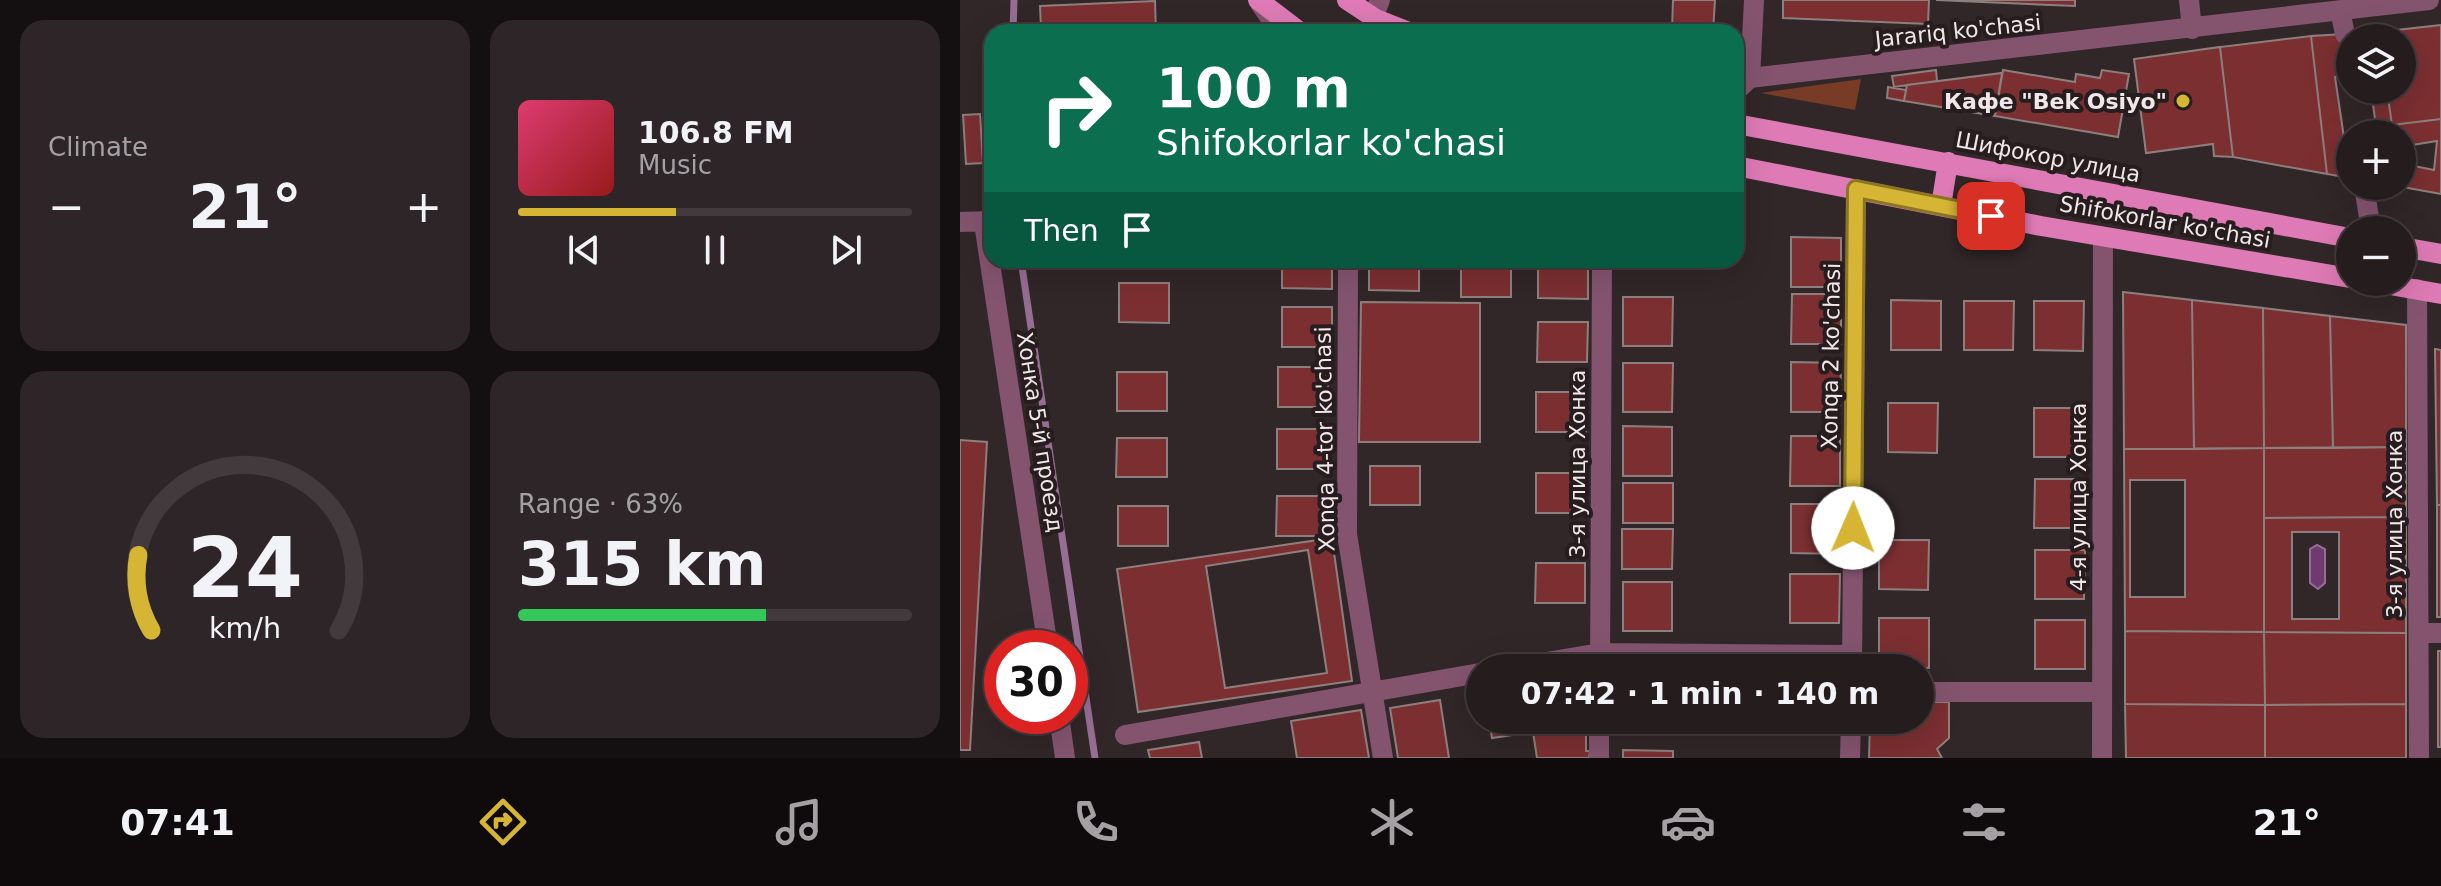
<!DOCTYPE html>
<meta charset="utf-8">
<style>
body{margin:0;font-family:"DejaVu Sans",sans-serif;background:#2d2527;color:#f1f3f6;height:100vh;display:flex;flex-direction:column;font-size:30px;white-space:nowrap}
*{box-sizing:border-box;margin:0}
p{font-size:26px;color:#a3a1a4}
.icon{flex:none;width:44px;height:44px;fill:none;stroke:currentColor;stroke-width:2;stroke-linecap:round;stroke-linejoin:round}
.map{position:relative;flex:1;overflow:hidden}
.side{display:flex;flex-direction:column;gap:20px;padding:20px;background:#140f10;width:960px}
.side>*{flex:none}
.banner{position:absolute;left:24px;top:24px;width:760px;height:244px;border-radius:24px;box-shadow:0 8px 32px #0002,0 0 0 2px #423a3c;background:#0b6e4f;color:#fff;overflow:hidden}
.tools{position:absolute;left:1376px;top:24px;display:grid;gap:16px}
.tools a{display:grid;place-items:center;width:80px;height:80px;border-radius:50%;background:#251c1e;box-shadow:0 8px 32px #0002,0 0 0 2px #423a3c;font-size:40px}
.speed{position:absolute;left:24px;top:630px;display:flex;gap:16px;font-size:40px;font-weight:700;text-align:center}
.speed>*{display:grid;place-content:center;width:104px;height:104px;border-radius:50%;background:#251c1e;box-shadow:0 8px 32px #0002,0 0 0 2px #423a3c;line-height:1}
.speed .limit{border:12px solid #d22;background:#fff;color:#111}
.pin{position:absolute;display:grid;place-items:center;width:68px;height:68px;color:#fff;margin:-34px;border-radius:16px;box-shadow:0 4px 12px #0006}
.me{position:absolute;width:88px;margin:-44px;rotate:1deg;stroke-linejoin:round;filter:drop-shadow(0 0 6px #0008)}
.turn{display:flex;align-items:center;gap:28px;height:168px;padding:0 40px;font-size:36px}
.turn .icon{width:104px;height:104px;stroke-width:2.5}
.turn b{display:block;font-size:56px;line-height:68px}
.then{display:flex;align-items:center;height:76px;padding:0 40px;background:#0003;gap:16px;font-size:30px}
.big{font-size:60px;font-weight:600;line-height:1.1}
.side .card{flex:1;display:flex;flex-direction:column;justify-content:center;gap:12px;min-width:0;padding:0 28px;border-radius:24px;background:#2d2527}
.side .dial{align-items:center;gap:0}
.dial svg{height:208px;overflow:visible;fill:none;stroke:#423a3c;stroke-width:7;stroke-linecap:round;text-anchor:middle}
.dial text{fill:#f1f3f6;stroke:none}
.song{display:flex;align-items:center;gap:24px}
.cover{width:96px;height:96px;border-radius:12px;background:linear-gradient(135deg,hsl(340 70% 55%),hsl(0 70% 35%))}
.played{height:8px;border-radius:4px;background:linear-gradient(90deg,#d6b534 40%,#423a3c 40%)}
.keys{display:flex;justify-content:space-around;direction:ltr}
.heat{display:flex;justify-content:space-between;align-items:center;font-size:44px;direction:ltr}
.charge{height:12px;border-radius:6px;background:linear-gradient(90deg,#34c759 63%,#423a3c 0)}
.side .tiles{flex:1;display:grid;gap:20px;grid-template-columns:repeat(2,1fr)}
.trip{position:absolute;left:506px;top:654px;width:468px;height:80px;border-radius:40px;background:#251c1e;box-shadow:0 8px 32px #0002,0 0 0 2px #423a3c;font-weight:600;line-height:80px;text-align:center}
.dock{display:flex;height:128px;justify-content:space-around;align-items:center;background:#0f0b0c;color:#a3a1a4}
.dock .icon{width:56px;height:56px}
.dock .on{color:#d6b534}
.dock b{font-size:36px;color:#f1f3f6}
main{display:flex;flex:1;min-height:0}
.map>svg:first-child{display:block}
.green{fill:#773b26}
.water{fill:#703a70;stroke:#966e94;stroke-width:2}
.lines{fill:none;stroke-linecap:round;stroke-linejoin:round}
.stream{stroke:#966e94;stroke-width:7}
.building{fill:#7b2f31;stroke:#8d7f7e;stroke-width:2;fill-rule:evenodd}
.minor{stroke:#84546f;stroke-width:20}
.major{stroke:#de7ab5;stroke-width:20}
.route-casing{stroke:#8b7622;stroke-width:20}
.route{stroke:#d6b534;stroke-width:14}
.poi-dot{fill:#d6b534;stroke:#271d1f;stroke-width:3}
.labels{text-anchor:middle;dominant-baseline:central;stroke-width:8;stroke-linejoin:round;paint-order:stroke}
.street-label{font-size:22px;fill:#efe7e9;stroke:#271d1f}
.poi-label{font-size:22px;font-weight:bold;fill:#efe7e9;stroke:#271d1f;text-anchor:end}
</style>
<main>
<section class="side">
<div class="tiles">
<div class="card"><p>Climate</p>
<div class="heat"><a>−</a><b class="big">21°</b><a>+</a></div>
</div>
<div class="card">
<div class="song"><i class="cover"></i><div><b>106.8 FM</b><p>Music</p></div></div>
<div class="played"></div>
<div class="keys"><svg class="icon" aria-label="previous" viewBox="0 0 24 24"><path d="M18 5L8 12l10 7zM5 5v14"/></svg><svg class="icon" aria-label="pause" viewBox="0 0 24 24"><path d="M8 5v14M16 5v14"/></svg><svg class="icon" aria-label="next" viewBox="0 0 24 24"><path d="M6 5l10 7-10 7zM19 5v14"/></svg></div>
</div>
<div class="card dial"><svg viewBox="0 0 100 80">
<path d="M14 69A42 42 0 1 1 86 69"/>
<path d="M14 69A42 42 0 0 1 9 40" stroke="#d6b534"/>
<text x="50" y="56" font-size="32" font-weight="700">24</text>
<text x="50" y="72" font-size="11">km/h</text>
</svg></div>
<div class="card"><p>Range · 63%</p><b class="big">315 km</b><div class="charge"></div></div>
</div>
</section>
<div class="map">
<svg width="1481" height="758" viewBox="0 0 1481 758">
<rect width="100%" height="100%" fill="#312628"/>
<!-- green -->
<path class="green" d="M901,79l-6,31 -95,-17z"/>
<!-- water -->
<path class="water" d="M1357,545l8,4v34l-7,6 -8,-6v-34z"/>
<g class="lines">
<!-- stream -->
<path class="stream" d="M53,32l1,-32
M61,260l74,498"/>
</g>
<!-- building -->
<path class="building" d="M713,0h42l-2,32 -41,-2z
M823,0h146l-1,24 -145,-6z
M976,0h139v6z
M195,1l1,31h-62v-6l-53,2 -1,-22z
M1481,25v94l-49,6 -5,-35h15v-52h-22l-1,-6z
M1419,32l1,6h-30v37l-15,2 15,101 -23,-4 -16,-138z
M1351,36l16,138 -94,-17 -13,-110z
M1260,47l13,110 -19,-1 -1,-12 -67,9 -12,-94z
M976,70l1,11 -43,6 -2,-11z
M1043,70l72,12 1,-8 24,4 2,-8 27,4 -11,63 -123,-21z
M1042,73l-7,43 -91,-15 3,-16z
M928,87l18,3 -2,11 -17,-3z
M1411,90h16l5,35 49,-6v75l-44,-8h5v-52h-25zM1477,141l-3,29 -20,-4 -2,-21z
M20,114l3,49 -17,1 -3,-49z
M831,237l50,1v49h-50z
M322,260h50v29l-50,-1z
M409,260h50v31l-50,-1z
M501,260h50v37h-50z
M578,260h50v39l-50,-1z
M159,283h50v40l-50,-1z
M1163,292l69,8 2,149h-70z
M832,294h49v50h-50z
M663,297h50l-1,49h-49z
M931,300l50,1v49h-50z
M1232,300l71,8 1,140 -70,1z
M1004,301h50l-1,49h-49z
M1074,301h50l-1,50 -49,-1z
M401,302l119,1v139h-121z
M322,307h50v40h-50z
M1303,308l67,8 3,132h-69z
M1370,316l76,9v122l-73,1z
M578,322h50l-1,40h-50z
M1475,349l6,1v155h-4z
M831,362l50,1 -1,49h-49z
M663,363h50l-1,49h-49z
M318,367h50v40h-50z
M157,372h50v39h-50z
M576,392h50v40h-50z
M928,403h50l-1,50 -49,-1z
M1074,408h49l1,49h-50z
M663,426l49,1v49h-49z
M317,429h51l-1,40h-50z
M831,436h49v50h-50z
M157,438h50v39h-51z
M0,440l27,2 -17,308h-10z
M1446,447v70l-142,1v-70z
M1304,448v184l-139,-1 -1,-182zM1170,480h55v117h-55z
M410,466h50v39h-50z
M576,473h50v40h-50z
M1075,479h49v49h-50z
M663,483h50v40h-50z
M317,496h50v40h-51z
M831,504h49v50l-49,-1z
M1477,505h4v112h-4z
M158,506h50v40h-50z
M1446,517v116l-142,-1v-114zM1332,532h47v87h-47z
M662,529h51l-1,40h-50z
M372,538l20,143 -214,31 -21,-143zM348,550l19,123 -102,15 -19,-122z
M919,540h50l-1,50 -49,-1z
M1075,550h50l-1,49h-49z
M576,563h49v40h-50z
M830,574h50l-1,49h-49z
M663,582h49v49h-49z
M919,618h50v50l-50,-1z
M1075,620h50v49h-50z
M1165,631l139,1 1,73 -140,-1z
M1304,632l142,1v71l-141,1z
M1478,651h3v96h-3z
M480,700l9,58h-51l-8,-50z
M960,702h29v36l-12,11 5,9h-73l1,-38h50z
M1165,704l140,1v53h-139z
M1446,704v54h-141v-53z
M401,710l8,48h-72l-6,-37z
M529,720h97v31h4l-1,7h-52l-4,-26 -41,6z
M663,720h49v13h-49z
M239,742l3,16h-52l-2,-8z
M663,750l50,1v7h-50z"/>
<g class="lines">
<!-- minor -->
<path class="minor" d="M1229,0l3,29
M300,3l20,29
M1380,11l5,23
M413,18l7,-18
M790,78l4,-78
M776,91l14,-13 679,-78
M1404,186l7,44
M0,222l32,-1
M24,223l64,425
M388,260l-1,274 36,224
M1457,289l2,469
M1459,633h22
M552,668l88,-15 252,2
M640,668l2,-408
M892,668l4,-479
M960,692h182
M99,716l6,42
M165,735l355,-62
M639,758v-38
M890,758l1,-38
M1142,758l1,-521"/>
<!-- major -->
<path class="major" d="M298,0l42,32
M387,0l29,19 33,13
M776,124l614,114
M776,166l305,60 309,52
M981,206l7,-44
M1442,247l39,7
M1413,282l68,12"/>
</g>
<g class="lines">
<defs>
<path id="route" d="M893,528l3,-339 135,27"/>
</defs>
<!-- route casing -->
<use href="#route" class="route-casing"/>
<!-- route -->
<use href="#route" class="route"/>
</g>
<!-- markers -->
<circle class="poi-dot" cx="1223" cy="101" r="8"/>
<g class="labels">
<!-- street labels -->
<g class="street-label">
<text transform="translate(998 31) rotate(-6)">Jarariq ko'chasi</text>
<text transform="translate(1088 157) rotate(11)">Шифокор улица</text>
<text transform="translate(1205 222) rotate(10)">Shifokorlar ko'chasi</text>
<text transform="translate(871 356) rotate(-89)">Xonqa 2 ko'chasi</text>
<text transform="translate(80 432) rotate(81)">Хонка 5-й проезд</text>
<text transform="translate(365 439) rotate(-91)">Xonqa 4-tor ko'chasi</text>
<text transform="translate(617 464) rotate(-90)">3-я улица Хонка</text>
<text transform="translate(1118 497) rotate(-90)">4-я улица Хонка</text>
<text transform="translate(1434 524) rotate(-90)">3-я улица Хонка</text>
</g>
<!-- poi labels -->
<g class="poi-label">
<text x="1207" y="101">Кафе "Bek Osiyo"</text>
</g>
</g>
</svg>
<div class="tools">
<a><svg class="icon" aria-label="layers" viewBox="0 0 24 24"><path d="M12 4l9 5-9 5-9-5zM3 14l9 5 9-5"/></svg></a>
<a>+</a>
<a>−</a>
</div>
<div class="speed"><div class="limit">30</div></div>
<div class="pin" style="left:1031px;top:216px;background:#d93025"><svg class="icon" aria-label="arrive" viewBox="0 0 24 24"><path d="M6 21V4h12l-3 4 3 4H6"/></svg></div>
<svg class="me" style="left:893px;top:528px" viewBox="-20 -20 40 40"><circle r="19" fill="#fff"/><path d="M0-13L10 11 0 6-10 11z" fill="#d6b534"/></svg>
<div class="trip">07:42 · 1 min · 140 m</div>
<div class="banner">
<div class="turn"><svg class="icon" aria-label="right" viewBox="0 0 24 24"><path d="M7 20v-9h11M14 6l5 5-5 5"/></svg><div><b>100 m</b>Shifokorlar ko'chasi</div></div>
<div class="then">Then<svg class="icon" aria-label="arrive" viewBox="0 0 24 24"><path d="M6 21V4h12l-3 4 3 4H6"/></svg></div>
</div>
</div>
</main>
<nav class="dock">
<b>07:41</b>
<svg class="icon on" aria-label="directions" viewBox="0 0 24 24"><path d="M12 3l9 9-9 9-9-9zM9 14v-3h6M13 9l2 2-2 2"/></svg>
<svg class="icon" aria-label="music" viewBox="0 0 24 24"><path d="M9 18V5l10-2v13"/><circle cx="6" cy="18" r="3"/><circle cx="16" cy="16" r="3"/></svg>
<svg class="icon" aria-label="phone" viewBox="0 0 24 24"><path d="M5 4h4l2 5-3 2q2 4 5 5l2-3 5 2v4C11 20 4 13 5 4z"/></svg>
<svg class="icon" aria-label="climate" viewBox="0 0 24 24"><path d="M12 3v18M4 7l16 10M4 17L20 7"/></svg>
<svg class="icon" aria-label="car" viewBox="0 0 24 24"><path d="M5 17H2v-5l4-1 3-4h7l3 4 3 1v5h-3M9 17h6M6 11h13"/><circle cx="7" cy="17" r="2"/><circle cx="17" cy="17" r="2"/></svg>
<svg class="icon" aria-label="filters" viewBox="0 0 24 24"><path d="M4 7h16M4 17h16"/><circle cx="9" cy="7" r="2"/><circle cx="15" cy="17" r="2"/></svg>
<b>21°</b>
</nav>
